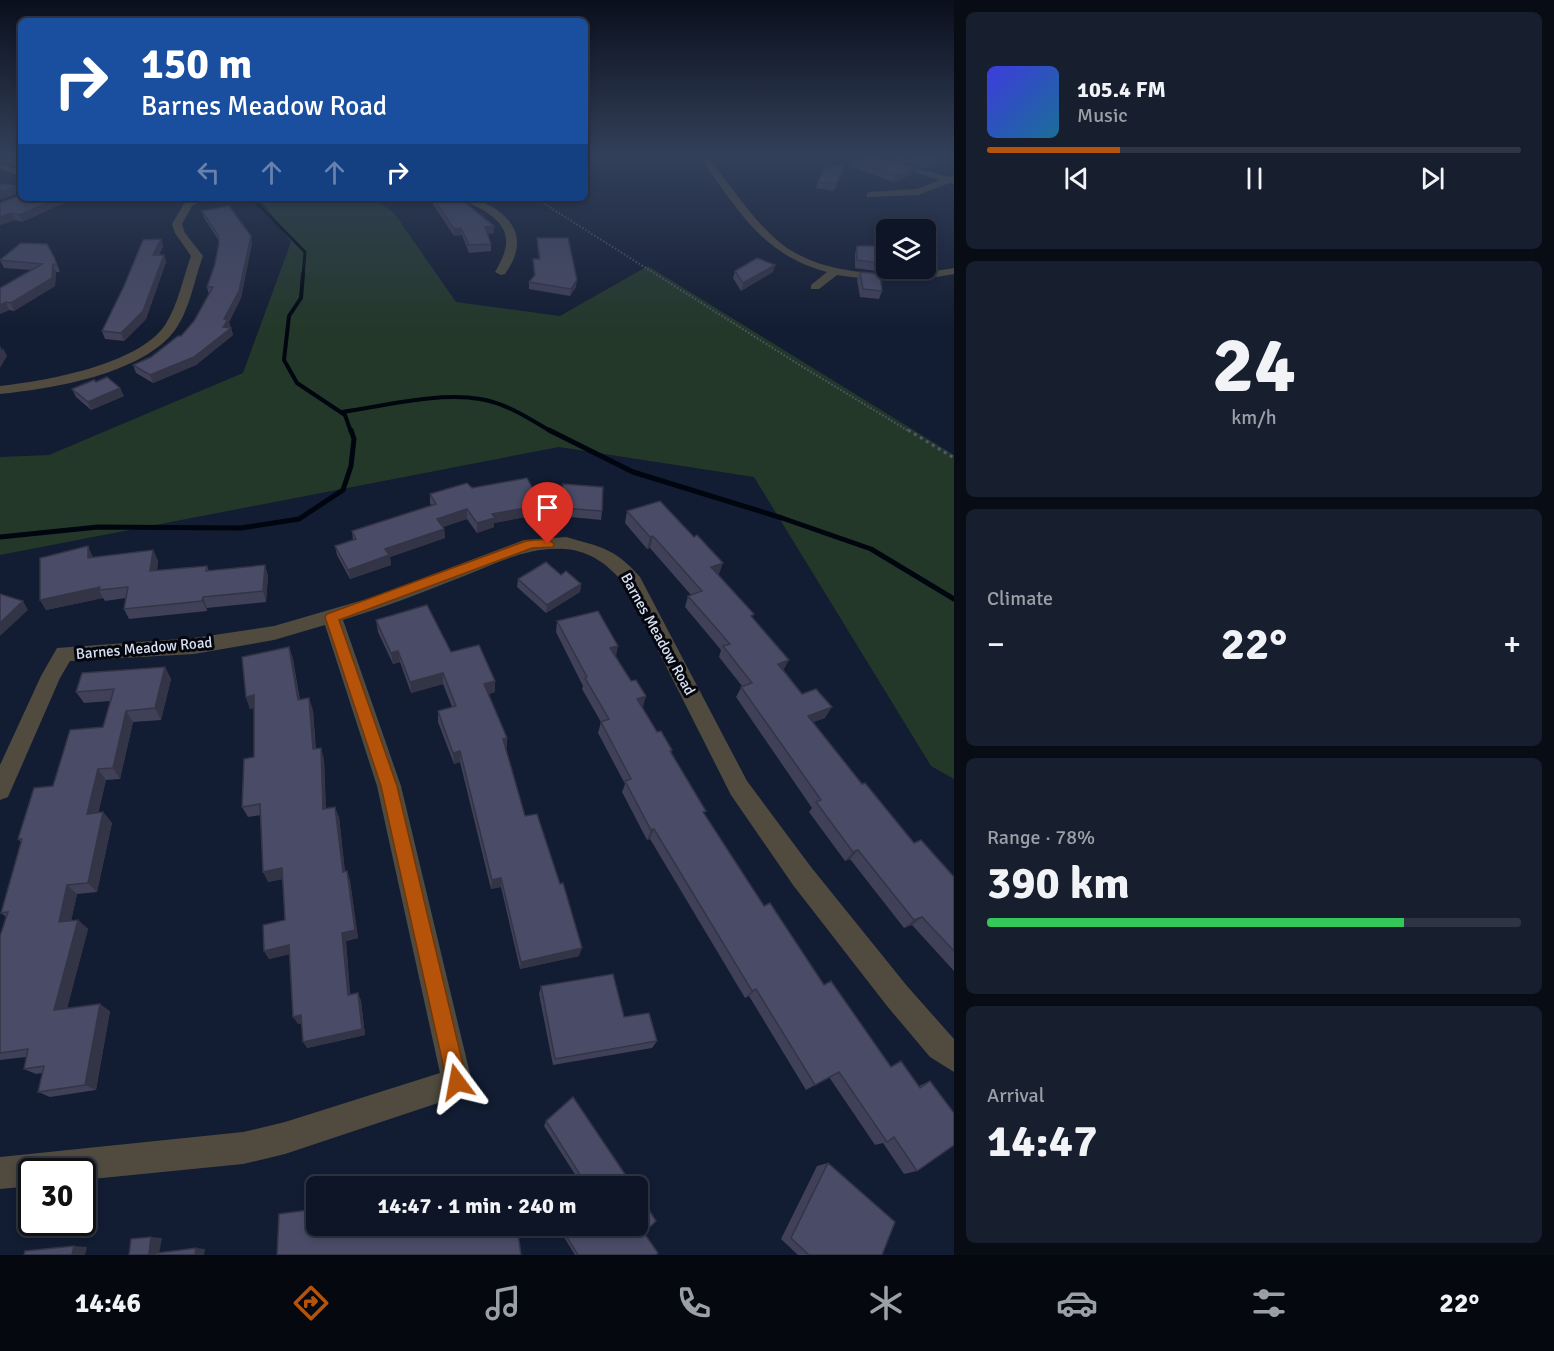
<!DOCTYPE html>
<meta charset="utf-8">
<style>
body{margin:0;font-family:Signika,sans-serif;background:#171e2e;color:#f1f3f6;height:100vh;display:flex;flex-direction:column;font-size:22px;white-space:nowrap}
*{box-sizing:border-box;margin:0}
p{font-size:20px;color:#9b9fa7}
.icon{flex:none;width:33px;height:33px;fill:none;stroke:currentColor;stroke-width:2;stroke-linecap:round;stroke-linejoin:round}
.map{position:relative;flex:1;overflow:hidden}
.panel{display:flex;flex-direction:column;gap:12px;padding:12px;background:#080c15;width:600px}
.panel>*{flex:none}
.banner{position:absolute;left:18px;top:18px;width:570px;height:183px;border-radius:9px;box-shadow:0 3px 9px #0003,0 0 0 2px #2e3443;background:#1a4fa0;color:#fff;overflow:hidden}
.tools{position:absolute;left:876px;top:219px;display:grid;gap:12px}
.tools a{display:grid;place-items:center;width:60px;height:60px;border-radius:9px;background:#0e1526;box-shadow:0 3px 9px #0003,0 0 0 2px #2e3443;font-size:30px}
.speed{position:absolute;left:18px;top:1158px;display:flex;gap:12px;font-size:30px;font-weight:700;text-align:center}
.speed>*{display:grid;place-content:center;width:78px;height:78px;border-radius:50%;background:#0e1526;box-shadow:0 3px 9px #0003,0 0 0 2px #2e3443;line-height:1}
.speed .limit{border:3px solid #111;border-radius:9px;background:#fff;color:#111}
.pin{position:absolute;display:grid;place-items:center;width:51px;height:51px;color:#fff;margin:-62px -26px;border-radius:50% 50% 50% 0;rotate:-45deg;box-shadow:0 0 6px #0007}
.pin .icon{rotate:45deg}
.me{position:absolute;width:66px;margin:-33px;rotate:347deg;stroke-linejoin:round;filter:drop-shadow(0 0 4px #0008)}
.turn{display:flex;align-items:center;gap:21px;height:126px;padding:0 24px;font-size:27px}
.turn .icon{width:78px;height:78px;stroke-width:2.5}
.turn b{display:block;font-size:42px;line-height:51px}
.lanes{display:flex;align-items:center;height:57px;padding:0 24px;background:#0003;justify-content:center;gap:30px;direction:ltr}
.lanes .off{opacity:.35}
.big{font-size:45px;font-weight:700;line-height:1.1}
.panel .tile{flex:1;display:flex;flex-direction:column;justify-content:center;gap:9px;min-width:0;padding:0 21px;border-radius:9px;background:#171e2e}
.panel .dial{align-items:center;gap:0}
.dial b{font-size:78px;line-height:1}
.song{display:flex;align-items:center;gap:18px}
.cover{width:72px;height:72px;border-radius:9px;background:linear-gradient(135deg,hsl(240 70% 55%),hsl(200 70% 35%))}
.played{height:6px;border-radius:3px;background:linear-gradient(90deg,#b45309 25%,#2e3443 25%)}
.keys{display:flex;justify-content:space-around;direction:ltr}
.heat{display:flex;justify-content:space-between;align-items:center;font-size:33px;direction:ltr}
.charge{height:9px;border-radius:4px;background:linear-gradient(90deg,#34c759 78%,#2e3443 0)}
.trip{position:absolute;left:306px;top:1176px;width:342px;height:60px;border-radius:9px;background:#0e1526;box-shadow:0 3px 9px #0003,0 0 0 2px #2e3443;font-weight:700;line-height:60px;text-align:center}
.menu{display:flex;height:96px;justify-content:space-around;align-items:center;background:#06080f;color:#9b9fa7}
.menu .icon{width:42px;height:42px}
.menu .selected{color:#b45309}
.menu b{font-size:27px;color:#f1f3f6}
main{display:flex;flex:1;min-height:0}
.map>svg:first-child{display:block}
.green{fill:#243829}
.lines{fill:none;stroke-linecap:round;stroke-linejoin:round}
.stream-far2{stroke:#00060f;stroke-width:3}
.stream-far1{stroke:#00060f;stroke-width:4}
.stream{stroke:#00060f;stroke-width:5}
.path-far1{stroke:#4f586c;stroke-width:2;stroke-dasharray:1.5 2;stroke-linecap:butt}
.path{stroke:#4f586c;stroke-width:3;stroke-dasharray:3 4;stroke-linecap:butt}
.minor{fill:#504b3e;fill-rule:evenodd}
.wall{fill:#404058}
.shaded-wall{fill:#343447}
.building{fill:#4a4b66;stroke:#343447;stroke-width:1.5}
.route{fill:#b45309;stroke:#753606;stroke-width:1.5}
.labels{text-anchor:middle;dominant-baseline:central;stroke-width:6;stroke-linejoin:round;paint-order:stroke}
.street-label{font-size:15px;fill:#dae2f1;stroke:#040710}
</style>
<main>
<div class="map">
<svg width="954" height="1255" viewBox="0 0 954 1255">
<rect width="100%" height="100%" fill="#121c32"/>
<!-- green -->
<path class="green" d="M260,198h112l22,15 62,89 104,14 88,-50 306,189v324l-23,-13 -177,-289 -195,-30 -559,108v-98l49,-2 194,-82 48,-131z"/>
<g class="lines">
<!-- stream-far2 -->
<path class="stream-far2" d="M248,198l8,4 49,50 -2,24"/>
<!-- stream-far1 -->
<path class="stream-far1" d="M303,274l-2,24 -12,18 -5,44 13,23 48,32 6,17
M342,412c42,-6 96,-20 138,-13 26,4 50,20 72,33"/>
<!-- stream -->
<path class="stream" d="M549,430l84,42 149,46 89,31 83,50
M0,537l98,-10 143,1 58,-9 44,-29 8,-24 3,-27 -3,-9"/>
<!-- path-far1 -->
<path class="path-far1" d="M535,198l263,166 112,68"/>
<!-- path -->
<path class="path" d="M908,430l46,28"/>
<!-- minor -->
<path class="minor" d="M699,156h8c23,28 43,61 71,85 43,37 122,37 176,27v6c-39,8 -77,7 -117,1l-18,14h-8v-4l16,-13c-67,-18 -90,-64 -128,-116z
M861,156h12l76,21 5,-2v9l-4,-1 -32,12 -51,2v-4l3,-1 47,-3 23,-9z
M0,163l21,7v6l-21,-7z
M194,198h14l-16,8 -10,18 3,9 18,23c-9,24 -13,53 -28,74 -32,44 -124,59 -175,64v-8c45,-5 138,-21 165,-61 13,-20 18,-47 26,-69l-16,-23 -3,-9 13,-22z
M462,198c22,0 56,19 55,45 0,12 -6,22 -12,31l-4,1 -6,-3c16,-27 17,-44 -12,-62 -7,-4 -15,-7 -21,-12z
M566,537c35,10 49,11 74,40l107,204 64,86 96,119 47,53v33l-24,-15 -43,-51 -94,-121 -62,-90 -106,-210c-15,-19 -34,-34 -60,-36 -38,-3 -72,16 -106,29 -38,15 -77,30 -116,42l58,166 71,296 -4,11 -183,61 -42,10 -161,16v-8h-50v14l-32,3v-32l243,-25 42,-10 155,-49 -63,-287 -52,-161 -51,15 -80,14 -124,7 -10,17 -52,119 -8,3v-35l41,-89 16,-28 137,-10 80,-12 96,-28 154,-58z"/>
</g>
<!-- wall -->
<path class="wall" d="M0,156h21l-2,11 -19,-5z
M889,156h42l11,3 -2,5 -13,5 -39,-11z
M853,160l63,8 -3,6 -20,8 -43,-16z
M844,170l-10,21 -18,-3 2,-6z
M21,198h48l1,2 -48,22 -7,-2 -15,5z
M429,198h25l40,35 -7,1 4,10v7l-22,2 -7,-18 -8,1z
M202,211l50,32 -11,55 -12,24 4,13 -37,30 -43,18 -17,-10 -3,-8 18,-8 30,-21 13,-15 15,-26 -2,-8 8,-23 4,-21v-2l-15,-23z
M537,238l39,49 -6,9 -41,-7v-7l5,-6 -1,-17h6l-2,-14z
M161,239l2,7 -4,9h5l2,7 -20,57 -22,22 -19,-2 -3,-8z
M857,246l22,17 -3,8 -21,-3v-14z
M0,260l57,4 3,8h-4l-1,14 -41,25 -5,-1 -9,4v-26l32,-18 -28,-2z
M735,271l38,1 -32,19 -8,-13z
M860,272l22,19 -3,8 -19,-2 -3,-17z
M72,389l52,7 -33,14 -15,-13z
M563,484l39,27 -1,9 -41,-4z
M472,488l69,26 -47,9v4l-17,6 -10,-14 -24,8 1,2 1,9 -55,19 1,8 -41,14 -13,-24 -2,-9 18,-6 -1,-9 80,-26 -2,-1v-10z
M627,511l92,63 -1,1 36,39 -2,3 32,53 18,24 23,24 -12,4 49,62 52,59 40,34v94l-42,-46 -8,3 -54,-69 -5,2 -36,-49 3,-4 -76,-111 6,-11 -23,-29 2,-7 -36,-43 3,-11 3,-1 -41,-47 -3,1 -22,-26z
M153,550l5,11 -1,9 50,-4 2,5 56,-6 3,11 -2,26 -59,6v3l-78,8 -5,-10 2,-11 -21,3 -2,-3 -57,12 -6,-10 53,-43z
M561,575l20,9 -1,8 -34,21 -29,-26 1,-8z
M376,620l75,32 44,29v11l-6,2 18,44 -1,11 19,67 54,140 -59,13 -19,-82 -10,2 -31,-127 -6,2 -16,-42v-11l14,-4 -9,-23 -32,9 -11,-31 -7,2 -15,-32z
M557,621l59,36 15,24 15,15 -4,11 15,25 15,18 -1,4 33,60 60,92 60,79 66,82 11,-6 18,25 11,-5 -13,90 -13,3 -21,-31 -8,2 -46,-68 -23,13 -57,-94 -4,2 -95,-159 -3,1 -25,-48 3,-8 -27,-51 3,-11 -19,-33 1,-3 -27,-54z
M289,647l4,12 7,41 13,10 3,39 8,10 2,50 13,8 6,55 2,-1 3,10 8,57 -12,3 4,54 8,-2 3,8 4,34 -58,13 -5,-25 -4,1 -8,-70 -21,5 -5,-8 21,-31 -2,-41 -15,3 -7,-67 -13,2 -6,-10 12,-50v-49l-4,1 -4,-12z
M165,667l6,12 -10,41 -28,2 -13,57 -14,1 -8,33 5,-1 9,11 -15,69 -20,2 -6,27 7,-1 10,9 -21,79 43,3 -14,79 -46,7 -12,-5 4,-19 -6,1 -12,-5 2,-12 -26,3v-124l6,-19 -5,-4 20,-71 -3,-3 35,-53 50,-59 7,-26 -26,2 -8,-11z
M541,986l83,31 33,24 -5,7 -99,17 -14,-71z
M546,1121l87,65 -55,-7 -34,-53z
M828,1163l54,92h-84l-17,-16 36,-73z
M557,1226h81l6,7 12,22h-81z"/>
<!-- shaded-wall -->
<path class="shaded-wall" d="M942,159l-2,5 -13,5 2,-5z
M21,160v7h-2l-2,-6z
M916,168l-3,6 -20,8 2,-6z
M16,186l2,7 -18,7v-8z
M57,198h12l1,2 -48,22 -3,-7z
M12,213l3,7 -15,5v-8z
M494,226v7l-9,2v-8z
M461,228l1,7 -8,1v-7z
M251,236l1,7 -11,55 -12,24 4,13 -37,30 -43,18 -3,-8 73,-48 1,-8z
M161,239l2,7 -7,17 -3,-8z
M164,255l2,7 -20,57 -22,22 -3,-8z
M53,264l3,8 -1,14 -41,25 -3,-8z
M775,265l-2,7 -32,19 2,-8z
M577,280l-1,7 -6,9 1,-7z
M6,302l3,8 -9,4v-9z
M0,345l2,5 1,-2 4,8 -7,12z
M120,388l4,8 -33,14 -3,-8z
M542,505l-1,9 -47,9v4l-17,6v-10l15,-9z
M467,509v10l-29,9 -1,-9z
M444,529l1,9 -55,19 1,8 -41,14 -2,-9 37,-21z
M653,536l-3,12 -3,1 3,-12z
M88,546l5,11 -5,1z
M153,550l5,11 -3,21 -5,-11z
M723,563l-4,11 -12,5 4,-12z
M265,565l3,11 -2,26 -3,-11z
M581,584l-1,8 -34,21 1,-8z
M100,587l-1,3 4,8 -57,12 -6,-10z
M203,597l4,11v3l-5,-10z
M23,601l5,9 -28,26v-13z
M618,646l-2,11 -6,-9z
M289,647l4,12 8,52 -3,-11z
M398,651l2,11 -7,2 -2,-11z
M789,660l-6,11 -5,-7z
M165,667l6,12 -10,41 -6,-12z
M443,673v11l-32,9 -1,-11z
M495,681v11l-11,3v-11z
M254,695l4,12 -8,2 -4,-12z
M646,696l-3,11 -9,3 3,-11z
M309,698l4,12 3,50 -3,-11z
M832,707l-7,11 -23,8 6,-10z
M126,711l7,11 -13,57 -7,-11z
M507,738v10l-4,2v-11z
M321,748l3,11 2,61 -3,-11z
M460,751v11l-6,2 -1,-11z
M98,769l8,11 -10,44 -9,-10z
M335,807l4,10 7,65 -3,-10z
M103,812l9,11 -15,69 -9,-9z
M654,829l-4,10 -3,1 4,-10z
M858,850l-8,9 -5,2 8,-9z
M282,868l5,10 -19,4 -5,-10z
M347,871l3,10 8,57 -12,3 5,62 -3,-8 -6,-62z
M501,878v9l-10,2 1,-9z
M67,885l10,9 -8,36 -10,-8z
M922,917l-10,8 -8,3 10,-8z
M78,920l10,9 -23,88 -11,-7z
M289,945l5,8 -25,6 -5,-8z
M582,948l-3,8 -59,13 1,-7z
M756,989l-7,7 -4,2 7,-7z
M358,993l3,8 4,34 -58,13 -4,-6z
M100,1004l10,7 -14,79 -11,-5z
M301,1015l5,7 -8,2 -5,-7z
M151,1237l11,1 -3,16h-10z
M74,1246l13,1 -2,8h-13z
M196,1248l9,1 -1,6h-9z"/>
<!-- building -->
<path class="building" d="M0,156h21v4l-4,1z
M872,156h3l41,12 -21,8 -42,-16z
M900,156h31l11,3 -13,5z
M846,164l-10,20 -18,-2 6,-13z
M0,184l16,2 -16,6z
M21,195v3h36l-38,17 -7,-2 -12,4v-14z
M433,198h21l10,4 30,24 -9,1 6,17 -22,1 -8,-17 -7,1z
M229,206l22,30 -12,55 -15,28 4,1 -5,7 8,1 -37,29 -44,18 -17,-10 18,-8 27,-21h3l13,-15 19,-34h-6l8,-23 4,-21 -1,-8 -16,-24z
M537,238h31l9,42 -6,9 -42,-7 6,-7 -2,-16h7z
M161,239l-8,16h11l-21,56 -22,22 -19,-2 22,-45 19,-46z
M21,243l26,1 7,13 3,8 -4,-1 -1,14 -41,25 -5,-1 -6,3v-17l42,-24 -42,-4z
M857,246h21l1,17 -22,-3z
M757,258l18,7 -32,18 -8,-12z
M860,272l20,2 2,17 -19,-2z
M107,377l13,11 -32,14 -16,-13 22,-9 2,2z
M527,478l15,27 -50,9 3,4 -18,5 -10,-14 -30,10 7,10 -59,20 4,6 -41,15 -13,-24 21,-7 -4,-8 84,-27 -6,-10 37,-11 5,5z
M563,484l40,3 -1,24 -41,-3z
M660,501l34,36 3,-2 26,28 -12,4 43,47 -3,2 38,44 -11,4 24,30 14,-5 16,18 -24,9 54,68 3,-1 49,60 7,-3 33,37v74l-32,-34 -8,3 -56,-70 -5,2 -37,-50 5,-2 -80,-113 11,-4 -29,-37 7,-2 -42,-48 14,-5 -49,-55 -3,1 -23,-26z
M88,546v12l65,-8 -3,21 57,-5 -1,5 59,-6 -2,26 -60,6 -1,4 -78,8 4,-22 -29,3 1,-3 -60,13v-42z
M546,562l15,13 5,-4 15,13 -34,21 -29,-26z
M0,594l23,7 -23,22z
M427,605l24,47 28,-7 16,36 -11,3 23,54 -4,1 22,77 12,-2 23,70 3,-1 19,65 -61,14 -20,-84 -9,2 -32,-129 -7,2 -15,-42 18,-5 -13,-33 -33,9 -12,-31 -7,2 -15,-33z
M598,611l20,35 -8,2 21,33 5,-1 10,16 -9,3 20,33 4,-1 11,19 -2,1 36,60 -3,1 61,94 6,-3 54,82 7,-4 60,86 10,-6 19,27 10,-7 24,32v32l-37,26 -23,-34 -7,5 -48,-70 -24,13 -59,-96 -4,2 -98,-162 -3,1 -26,-49 6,-2 -30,-57 8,-3 -24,-41 2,-1 -30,-56z
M289,647l9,53 11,-2 4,51 8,-1 2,61 12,-2 8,65 4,-1 8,59 -13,3 6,62 10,-2 4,36 -59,13 -2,-27 -8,2 -4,-72 -25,6 -1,-26 22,-5 -3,-52 -19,4 -3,-68 -18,3 2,-48 10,-2v-62l-8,2 -4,-40z
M165,667l-10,41 -29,3 -13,57 -15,1 -11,45 16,-2 -15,71 -21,2 -8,37 19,-2 -24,90 46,-6 -15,81 -47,7 6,-26 -20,3 4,-20 -28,4v-117l8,-24 -7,1 21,-74h-4l16,-51 19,-2 17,-56 33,-3 11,-38 -38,3 6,-19z
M613,974l11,43 25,-4 8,28 -102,18 -14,-73z
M573,1097l60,89h-63l11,-10 -35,-55z
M828,1163l67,59 -13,33h-73l-18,-17z
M638,1193l18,28 -12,12 14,20 -2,2h-78l-18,-29h78z
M316,1209v17h201l4,29h-244l2,-41z
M151,1237l-2,17 47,-6 -1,7h-66l2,-16z
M74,1246l-2,9h-48l1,-4z"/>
<!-- sky -->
<linearGradient id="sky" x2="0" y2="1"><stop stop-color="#0a0f1c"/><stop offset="0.47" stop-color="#33405a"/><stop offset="1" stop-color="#33405a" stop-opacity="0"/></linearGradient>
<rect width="954" height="331" fill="url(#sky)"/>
<!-- route -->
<path class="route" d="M548,539l6,5 -1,3 -21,1 -193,72 58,166 70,296 -3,7 -7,3 -7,-3 -3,-7 -66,-296 -56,-169 2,-3 199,-73z"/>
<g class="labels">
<!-- street labels -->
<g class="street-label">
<text transform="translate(658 634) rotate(61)">Barnes Meadow Road</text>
<text transform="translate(144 648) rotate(-5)">Barnes Meadow Road</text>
</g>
</g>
</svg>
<div class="tools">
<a><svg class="icon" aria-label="layers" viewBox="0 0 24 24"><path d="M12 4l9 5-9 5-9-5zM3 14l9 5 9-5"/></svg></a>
</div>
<div class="speed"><div class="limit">30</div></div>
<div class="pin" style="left:548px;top:544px;background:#d93025"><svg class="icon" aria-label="arrive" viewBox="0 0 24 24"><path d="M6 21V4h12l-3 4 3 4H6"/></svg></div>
<svg class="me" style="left:457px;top:1082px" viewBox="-20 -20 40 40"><path d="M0-17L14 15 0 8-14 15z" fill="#b45309" stroke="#fff" stroke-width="4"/></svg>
<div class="trip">14:47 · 1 min · 240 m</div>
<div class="banner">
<div class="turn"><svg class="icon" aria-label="right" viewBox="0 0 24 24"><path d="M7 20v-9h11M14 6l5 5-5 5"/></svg><div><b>150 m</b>Barnes Meadow Road</div></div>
<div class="lanes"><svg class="icon off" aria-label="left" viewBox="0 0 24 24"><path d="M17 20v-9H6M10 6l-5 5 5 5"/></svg><svg class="icon off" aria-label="ahead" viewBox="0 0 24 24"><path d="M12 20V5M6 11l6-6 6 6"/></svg><svg class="icon off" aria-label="ahead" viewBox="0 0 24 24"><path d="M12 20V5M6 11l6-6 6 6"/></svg><svg class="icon" aria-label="right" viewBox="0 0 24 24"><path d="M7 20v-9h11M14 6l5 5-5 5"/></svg></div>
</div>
</div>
<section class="panel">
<div class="tile">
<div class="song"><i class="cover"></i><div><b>105.4 FM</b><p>Music</p></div></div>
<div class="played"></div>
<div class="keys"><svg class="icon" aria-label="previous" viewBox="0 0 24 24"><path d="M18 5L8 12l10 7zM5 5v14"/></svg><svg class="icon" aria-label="pause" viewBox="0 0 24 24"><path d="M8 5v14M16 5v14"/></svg><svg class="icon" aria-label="next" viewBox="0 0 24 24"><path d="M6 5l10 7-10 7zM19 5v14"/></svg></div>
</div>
<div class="tile dial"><b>24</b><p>km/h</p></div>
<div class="tile"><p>Climate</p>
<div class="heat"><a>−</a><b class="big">22°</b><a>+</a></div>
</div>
<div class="tile"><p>Range · 78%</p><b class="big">390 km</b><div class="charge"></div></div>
<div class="tile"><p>Arrival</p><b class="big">14:47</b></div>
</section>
</main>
<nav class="menu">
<b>14:46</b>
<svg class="icon selected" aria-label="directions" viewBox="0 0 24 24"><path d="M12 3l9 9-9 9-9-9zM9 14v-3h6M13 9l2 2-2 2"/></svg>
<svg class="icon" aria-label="music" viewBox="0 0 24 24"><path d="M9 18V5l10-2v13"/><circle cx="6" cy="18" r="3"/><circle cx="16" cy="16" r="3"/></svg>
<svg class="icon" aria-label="phone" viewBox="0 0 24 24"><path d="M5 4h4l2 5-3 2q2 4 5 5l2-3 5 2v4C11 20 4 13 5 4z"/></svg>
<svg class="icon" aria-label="climate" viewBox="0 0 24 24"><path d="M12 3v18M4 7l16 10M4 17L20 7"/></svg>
<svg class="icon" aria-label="car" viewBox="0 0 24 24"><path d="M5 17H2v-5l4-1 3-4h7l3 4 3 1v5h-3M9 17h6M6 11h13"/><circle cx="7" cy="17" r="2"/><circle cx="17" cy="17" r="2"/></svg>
<svg class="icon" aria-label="filters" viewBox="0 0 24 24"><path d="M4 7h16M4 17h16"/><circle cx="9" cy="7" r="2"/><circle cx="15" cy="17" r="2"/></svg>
<b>22°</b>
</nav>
